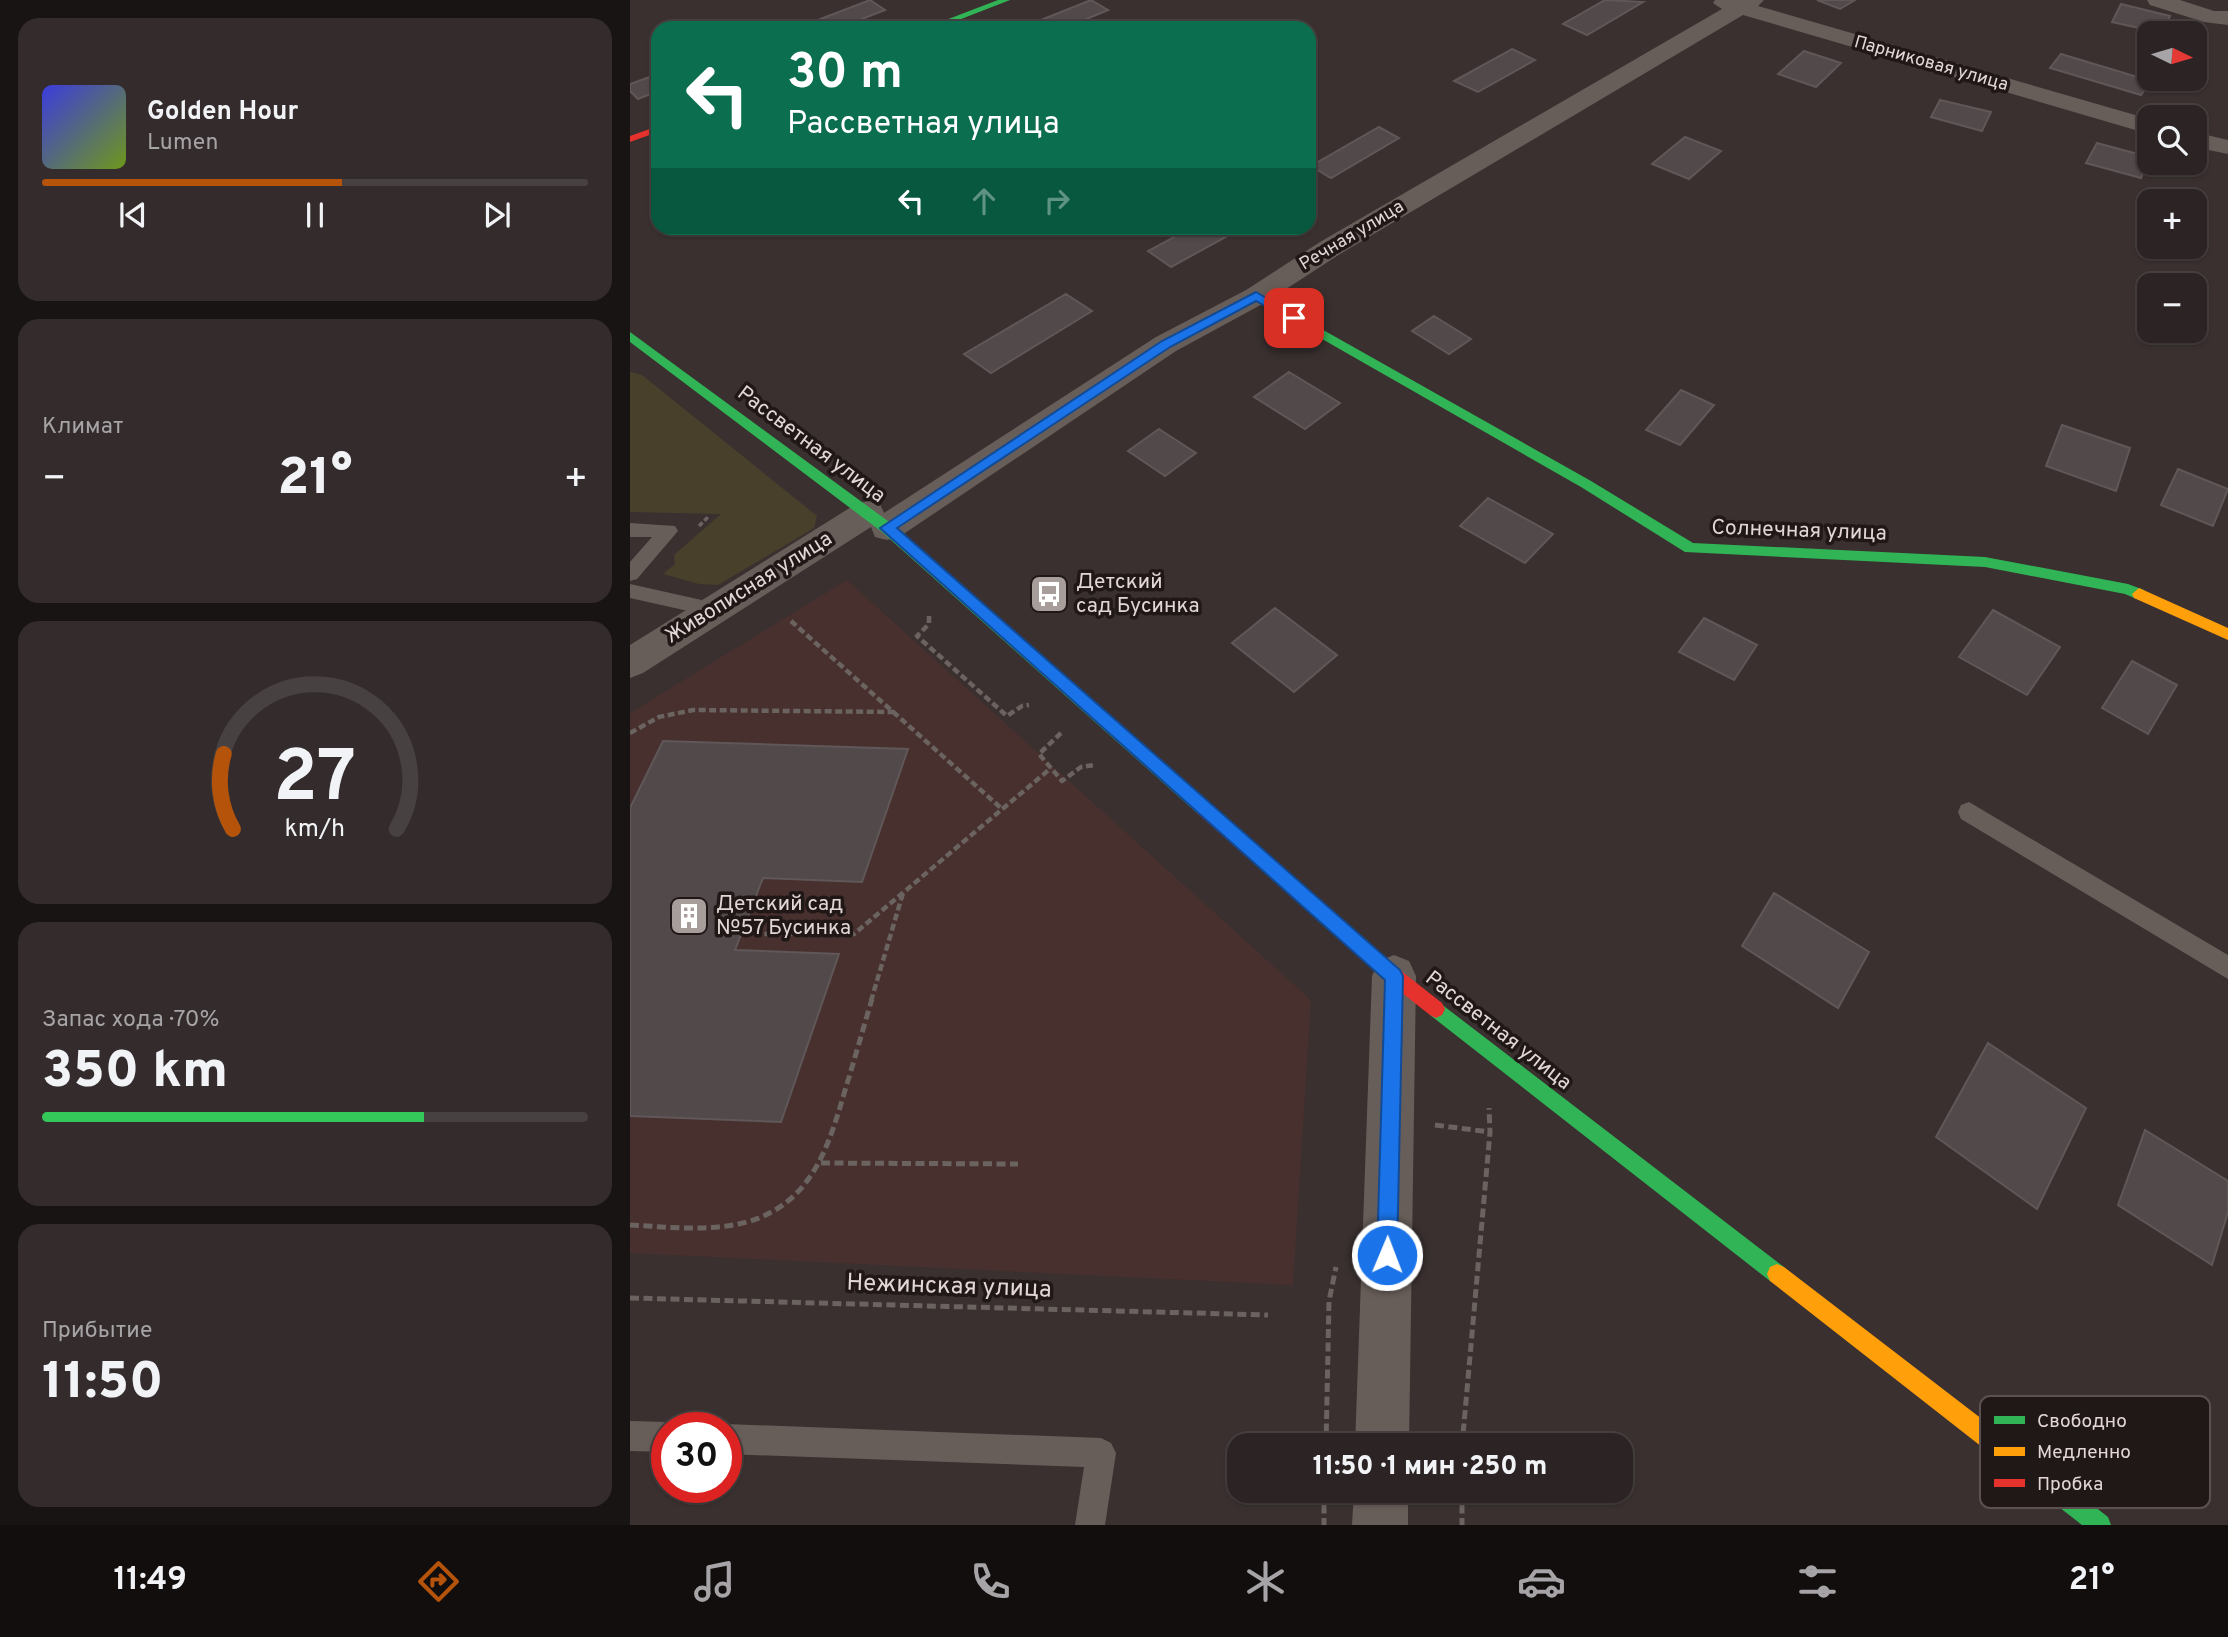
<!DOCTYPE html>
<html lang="ru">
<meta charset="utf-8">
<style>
body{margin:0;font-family:Overpass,sans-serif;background:#342c2c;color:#f1f3f6;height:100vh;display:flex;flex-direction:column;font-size:26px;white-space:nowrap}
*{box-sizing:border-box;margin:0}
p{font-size:23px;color:#a6a4a6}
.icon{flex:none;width:38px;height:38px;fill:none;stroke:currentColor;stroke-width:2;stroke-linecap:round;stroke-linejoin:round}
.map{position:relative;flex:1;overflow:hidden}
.panel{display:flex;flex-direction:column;gap:18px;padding:18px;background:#181414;width:630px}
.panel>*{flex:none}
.top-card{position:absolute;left:21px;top:21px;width:665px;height:214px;border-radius:21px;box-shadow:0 2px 5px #0004,0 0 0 2px #484141;background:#0b6e4f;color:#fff;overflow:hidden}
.needle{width:46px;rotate:95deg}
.controls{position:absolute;left:1507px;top:21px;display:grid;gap:14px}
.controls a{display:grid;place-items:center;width:70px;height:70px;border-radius:14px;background:#2c2424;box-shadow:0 2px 5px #0004,0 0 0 2px #484141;font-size:35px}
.speed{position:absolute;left:21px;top:1412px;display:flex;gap:14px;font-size:35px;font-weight:700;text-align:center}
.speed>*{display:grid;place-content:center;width:91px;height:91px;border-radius:50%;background:#2c2424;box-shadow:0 2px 5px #0004,0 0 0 2px #484141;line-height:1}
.speed .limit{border:10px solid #d22;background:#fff;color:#111}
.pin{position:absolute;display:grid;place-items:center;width:60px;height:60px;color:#fff;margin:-30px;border-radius:14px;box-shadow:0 4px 10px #0006}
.me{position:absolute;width:77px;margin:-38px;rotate:1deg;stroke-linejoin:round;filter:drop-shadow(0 0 5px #0008)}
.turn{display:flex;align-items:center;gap:24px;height:147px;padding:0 21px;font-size:32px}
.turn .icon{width:91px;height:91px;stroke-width:2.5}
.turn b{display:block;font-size:49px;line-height:60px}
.lanes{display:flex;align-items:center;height:66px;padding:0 21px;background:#0003;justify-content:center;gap:35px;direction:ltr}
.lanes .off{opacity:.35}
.big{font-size:52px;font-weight:800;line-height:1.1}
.panel .card{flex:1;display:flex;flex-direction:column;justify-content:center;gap:10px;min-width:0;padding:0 24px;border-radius:21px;background:#342c2c}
.panel .dial{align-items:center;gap:0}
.dial svg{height:182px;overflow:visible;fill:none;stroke:#484141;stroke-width:7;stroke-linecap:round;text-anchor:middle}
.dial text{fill:#f1f3f6;stroke:none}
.song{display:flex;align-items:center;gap:21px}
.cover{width:84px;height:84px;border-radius:10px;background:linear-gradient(135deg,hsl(240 70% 55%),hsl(80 70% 35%))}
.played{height:7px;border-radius:4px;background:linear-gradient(90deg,#b45309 55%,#484141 55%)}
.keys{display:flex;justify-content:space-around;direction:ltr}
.heat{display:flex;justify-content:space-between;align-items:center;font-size:38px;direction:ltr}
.charge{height:10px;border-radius:5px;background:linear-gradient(90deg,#34c759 70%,#484141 0)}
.trip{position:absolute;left:597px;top:1433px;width:406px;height:70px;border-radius:21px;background:#2c2424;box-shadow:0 2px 5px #0004,0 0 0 2px #484141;font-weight:800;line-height:70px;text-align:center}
.menu{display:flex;height:112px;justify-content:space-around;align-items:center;background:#120e0e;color:#a6a4a6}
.menu .icon{width:49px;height:49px}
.menu .active{color:#b45309}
.menu b{font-size:32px;color:#f1f3f6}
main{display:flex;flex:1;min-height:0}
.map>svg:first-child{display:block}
.built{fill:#47302e}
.green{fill:#49402c}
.building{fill:#52494a;stroke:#605759;stroke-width:2}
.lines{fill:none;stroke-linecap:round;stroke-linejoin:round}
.path-far2{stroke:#6b635f;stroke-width:3.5;stroke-dasharray:5 2.5;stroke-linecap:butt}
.path-far1{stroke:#6b635f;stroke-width:4.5;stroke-dasharray:7 3.5;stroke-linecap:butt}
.path{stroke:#6b635f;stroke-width:5;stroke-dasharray:9 4.5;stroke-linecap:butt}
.lane{fill:#685e59;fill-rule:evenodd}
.street{fill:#685e59;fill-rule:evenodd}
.fast{fill:#30b455;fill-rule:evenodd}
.slow{fill:#ff9f0a;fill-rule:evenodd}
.jam{fill:#e5322d;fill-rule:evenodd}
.route{fill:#1a73e8;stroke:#114b97;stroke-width:2}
.labels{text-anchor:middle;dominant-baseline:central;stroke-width:7;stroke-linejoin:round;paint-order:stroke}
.far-street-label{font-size:18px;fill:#e2d7d5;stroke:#201717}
.street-label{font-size:21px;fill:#e2d7d5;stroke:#201717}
.poi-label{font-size:21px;fill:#e2d7d5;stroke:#201717;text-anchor:start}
.near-street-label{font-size:24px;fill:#e2d7d5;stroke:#201717}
.key{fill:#201717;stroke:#5a5150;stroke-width:2}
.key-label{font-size:19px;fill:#e2d7d5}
</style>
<main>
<section class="panel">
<div class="card">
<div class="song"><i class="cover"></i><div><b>Golden Hour</b><p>Lumen</p></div></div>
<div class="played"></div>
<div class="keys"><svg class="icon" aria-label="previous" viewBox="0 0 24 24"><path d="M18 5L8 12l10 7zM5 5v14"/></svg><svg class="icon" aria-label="pause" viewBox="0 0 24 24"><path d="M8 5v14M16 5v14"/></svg><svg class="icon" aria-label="next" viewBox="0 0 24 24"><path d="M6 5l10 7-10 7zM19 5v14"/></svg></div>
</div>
<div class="card"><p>Климат</p>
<div class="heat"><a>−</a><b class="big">21°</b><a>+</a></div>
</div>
<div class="card dial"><svg viewBox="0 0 100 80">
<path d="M14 69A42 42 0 1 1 86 69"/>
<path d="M14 69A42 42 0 0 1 10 36" stroke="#b45309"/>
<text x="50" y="56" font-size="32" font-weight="700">27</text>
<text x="50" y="72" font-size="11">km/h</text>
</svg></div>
<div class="card"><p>Запас хода · 70%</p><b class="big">350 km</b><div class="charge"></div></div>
<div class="card"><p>Прибытие</p><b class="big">11:50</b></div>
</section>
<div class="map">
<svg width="1598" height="1525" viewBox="0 0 1598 1525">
<rect width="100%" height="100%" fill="#3a3030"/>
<!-- built -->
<path class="built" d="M217,580l464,420 -18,285 -663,-32v-540z"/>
<!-- green -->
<path class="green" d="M0,372l12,3 175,141 -3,12 -96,57 -19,-1 -36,-10 12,-10 -1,-9 47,-41 -91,-2z"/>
<!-- building -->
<path class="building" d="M240,0l15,10 -46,18h-42z
M461,0l17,10 -43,18h-44z
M975,0l38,2 -56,33 -24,-11z
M1187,0h38l-15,9z
M1491,4l49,12 -8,17 -50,-11z
M882,49l23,11 -57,32 -24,-11z
M1174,51l37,12 -25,24 -38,-13z
M1431,54l90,27 -10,14 -91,-27z
M28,74v17l-20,8 -8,-8v-7z
M1310,100l51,12 -9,19 -51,-14z
M749,127l20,11 -68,40 -20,-12z
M1055,137l36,14 -32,28 -37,-15z
M1467,143l52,14 -8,21 -55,-15z
M561,228h51l-71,39 -23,-16z
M436,294l26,17 -101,62 -27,-19z
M804,316l37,23 -22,15 -37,-23z
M659,372l51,31 -35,26 -51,-32z
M1051,390l33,15 -34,40 -34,-15z
M1432,425l68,23 -14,43 -70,-25z
M529,429l37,24 -31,23 -37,-25z
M1548,469l50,20 -15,37 -52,-21z
M858,498l65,36 -28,29 -65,-37z
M645,608l62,47 -43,37 -62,-49z
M1363,610l67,37 -33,48 -68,-38z
M1074,618l53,27 -23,35 -55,-28z
M1502,661l45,24 -29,49 -46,-26z
M33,741l245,8 -46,133 -99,-4 -28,72 104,4 -58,168 -151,-6v-308z
M1144,893l95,59 -31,56 -96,-62z
M1358,1043l98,65 -49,101 -101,-72z
M1515,1130l83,51v31l-16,53 -94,-60z"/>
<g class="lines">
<!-- path-far2 -->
<path class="path-far2" d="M69,526l9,-9"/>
<!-- path-far1 -->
<path class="path-far1" d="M299,616v8l-12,12 90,80 15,-10 7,-1
M161,621l210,187
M0,733l29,-16 34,-7 203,2
M431,733l-22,21 23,27 19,-14 13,-2
M124,934h100l197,-166
M241,1001l32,-108"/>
<!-- path -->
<path class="path" d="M805,1125l55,7
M191,1163l197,1
M0,1225c38,2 80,7 117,-3 66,-19 82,-77 99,-135 9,-29 17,-58 26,-88
M0,1298l638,17
M696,1446l3,-145 7,-34
M832,1446l28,-314 -1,-24
M694,1491v34
M832,1491v34"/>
<!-- lane -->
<path class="lane" d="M0,523l45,3 3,5 -41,48 -7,2v-19l22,-25h-22z
M0,584l85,19 7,2 3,5 -3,5 -7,2 -85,-19z
M1339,802l259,153v24l-267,-160 -3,-7 3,-7z
M0,1421l37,1 11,6h-11v24l-37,-1z
M96,1424l375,14 10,5 5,10 -11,72h-30l9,-58 -358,-13v-26h-9z"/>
<!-- street -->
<path class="street" d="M1085,0h49l-6,6 391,113v15l-406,-119 -403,239 -74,48 -90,49 -277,186 -12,3 -12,-3 -4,-10 -228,146 -13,5v-33l226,-141 12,-3 12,3 4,9 272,-176 90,-47 74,-48 402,-233 -9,-6z
M1517,0h33l34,11h14v14l-24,-3 -54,-17z
M1564,132l34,8v14l-34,-7z
M764,955l15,6 7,15 -7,470h-54l17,-470 7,-15z
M724,1491h54v34h-56z"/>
<!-- fast -->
<path class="fast" d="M368,0h12l-72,28h-13z
M626,292l335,189 102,62 292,14 143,27 16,6 2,4 -7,6 -14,-6 -140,-27 -300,-15 -104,-65 -329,-188v-6z
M0,332l262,192 317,279 2,5 -2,5 -6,2 -6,-2 -315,-281 -252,-190z
M806,1000l348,267 3,7 -3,7 -7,3 -7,-3 -340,-266 -3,-6 3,-6z
M1383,1446l8,3 87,68 3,8h-29l-77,-60 -3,-8 3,-8z"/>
<!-- slow -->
<path class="slow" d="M1509,588l89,40v12l-94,-42 -2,-4z
M1147,1264l7,3 237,182 3,8 -3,8 -8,3 -8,-3 -235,-184 -3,-7 3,-7z"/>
<!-- jam -->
<path class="jam" d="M28,126v6l-28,10v-6z
M573,801l6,2 191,167 42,33 3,6 -3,6 -6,3 -6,-3 -42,-33 -191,-169 -2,-5 2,-5z"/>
</g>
<!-- route -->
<path class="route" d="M626,292l44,26 -2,2h-8l-34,-19 -86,46 -273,181 503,442 3,6 -6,279 -3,8 -7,3 -7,-3 -3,-8 8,-275 -505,-452 282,-187z"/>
<!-- icons -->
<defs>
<symbol id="bus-square" viewBox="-11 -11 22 22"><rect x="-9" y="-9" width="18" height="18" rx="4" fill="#a79d9b" stroke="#201717"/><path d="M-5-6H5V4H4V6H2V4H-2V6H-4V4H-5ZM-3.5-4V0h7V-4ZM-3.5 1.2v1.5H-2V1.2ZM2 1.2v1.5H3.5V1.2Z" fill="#fff"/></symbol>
<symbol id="building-square" viewBox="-11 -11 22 22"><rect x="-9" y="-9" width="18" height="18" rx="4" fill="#a79d9b" stroke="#201717"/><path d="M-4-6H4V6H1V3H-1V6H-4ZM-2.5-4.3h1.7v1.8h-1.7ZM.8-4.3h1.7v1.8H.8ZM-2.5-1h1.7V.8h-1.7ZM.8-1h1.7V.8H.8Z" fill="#fff"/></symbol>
</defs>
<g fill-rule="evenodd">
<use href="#bus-square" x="397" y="572" width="44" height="44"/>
<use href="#building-square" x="37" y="894" width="44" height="44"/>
</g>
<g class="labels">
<!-- far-street labels -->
<g class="far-street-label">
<text transform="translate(1301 64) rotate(16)">Парниковая улица</text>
<text transform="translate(722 236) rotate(-31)">Речная улица</text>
</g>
<!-- street labels -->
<g class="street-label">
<text transform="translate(181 445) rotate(37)">Рассветная улица</text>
<text transform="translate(1169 531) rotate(2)">Солнечная улица</text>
<text transform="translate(119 588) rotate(-32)">Живописная улица</text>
<text transform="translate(868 1031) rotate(38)">Рассветная улица</text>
</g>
<!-- poi labels -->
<g class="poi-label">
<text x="446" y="582">Детский<tspan x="446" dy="24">сад Бусинка</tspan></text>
<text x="86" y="904">Детский сад<tspan x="86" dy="24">№57 Бусинка</tspan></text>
</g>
<!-- near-street labels -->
<g class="near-street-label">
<text transform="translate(319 1287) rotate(2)">Нежинская улица</text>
</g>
</g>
<!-- legend -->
<rect x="1350" y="1396" width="230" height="112" rx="10" class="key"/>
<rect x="1364" y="1416" width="31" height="8" fill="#30b455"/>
<rect x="1364" y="1447" width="31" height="9" fill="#ff9f0a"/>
<rect x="1364" y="1479" width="31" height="8" fill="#e5322d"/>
<g class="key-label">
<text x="1407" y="1427">Свободно</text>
<text x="1407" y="1458">Медленно</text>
<text x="1407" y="1490">Пробка</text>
</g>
</svg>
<div class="controls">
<a><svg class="needle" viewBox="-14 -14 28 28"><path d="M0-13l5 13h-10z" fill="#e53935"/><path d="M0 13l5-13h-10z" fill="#a6a4a6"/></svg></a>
<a><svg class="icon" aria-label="search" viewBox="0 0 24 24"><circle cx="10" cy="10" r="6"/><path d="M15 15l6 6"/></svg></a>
<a>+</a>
<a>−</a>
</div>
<div class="speed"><div class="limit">30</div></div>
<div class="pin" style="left:664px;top:318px;background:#d93025"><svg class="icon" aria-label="arrive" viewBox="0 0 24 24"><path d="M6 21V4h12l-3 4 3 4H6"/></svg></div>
<svg class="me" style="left:757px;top:1255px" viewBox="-20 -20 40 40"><circle r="17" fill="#1a73e8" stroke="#fff" stroke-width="3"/><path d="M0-11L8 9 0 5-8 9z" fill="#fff"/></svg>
<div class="trip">11:50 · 1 мин · 250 m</div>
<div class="top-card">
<div class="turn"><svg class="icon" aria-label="left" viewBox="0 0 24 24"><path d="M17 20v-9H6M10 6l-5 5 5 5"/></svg><div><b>30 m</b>Рассветная улица</div></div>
<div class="lanes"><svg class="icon" aria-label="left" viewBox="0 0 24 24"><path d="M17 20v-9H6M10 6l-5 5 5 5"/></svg><svg class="icon off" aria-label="ahead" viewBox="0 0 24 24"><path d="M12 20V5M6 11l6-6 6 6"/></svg><svg class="icon off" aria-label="right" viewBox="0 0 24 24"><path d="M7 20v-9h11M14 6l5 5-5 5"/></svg></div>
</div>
</div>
</main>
<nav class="menu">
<b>11:49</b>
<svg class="icon active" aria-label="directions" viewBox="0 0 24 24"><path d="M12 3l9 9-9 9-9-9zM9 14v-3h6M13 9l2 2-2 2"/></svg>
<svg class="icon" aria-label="music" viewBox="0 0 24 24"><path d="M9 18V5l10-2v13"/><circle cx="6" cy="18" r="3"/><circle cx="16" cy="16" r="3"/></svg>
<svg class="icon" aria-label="phone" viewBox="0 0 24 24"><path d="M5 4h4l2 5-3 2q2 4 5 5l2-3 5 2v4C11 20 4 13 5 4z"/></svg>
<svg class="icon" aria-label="climate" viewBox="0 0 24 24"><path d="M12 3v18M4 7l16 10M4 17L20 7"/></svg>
<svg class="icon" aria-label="car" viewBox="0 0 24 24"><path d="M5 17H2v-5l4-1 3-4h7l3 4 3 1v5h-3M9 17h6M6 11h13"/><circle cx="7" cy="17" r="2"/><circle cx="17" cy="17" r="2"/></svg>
<svg class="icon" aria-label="filters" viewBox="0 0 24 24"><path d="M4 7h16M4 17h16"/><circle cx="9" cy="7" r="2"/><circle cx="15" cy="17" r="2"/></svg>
<b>21°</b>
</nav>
